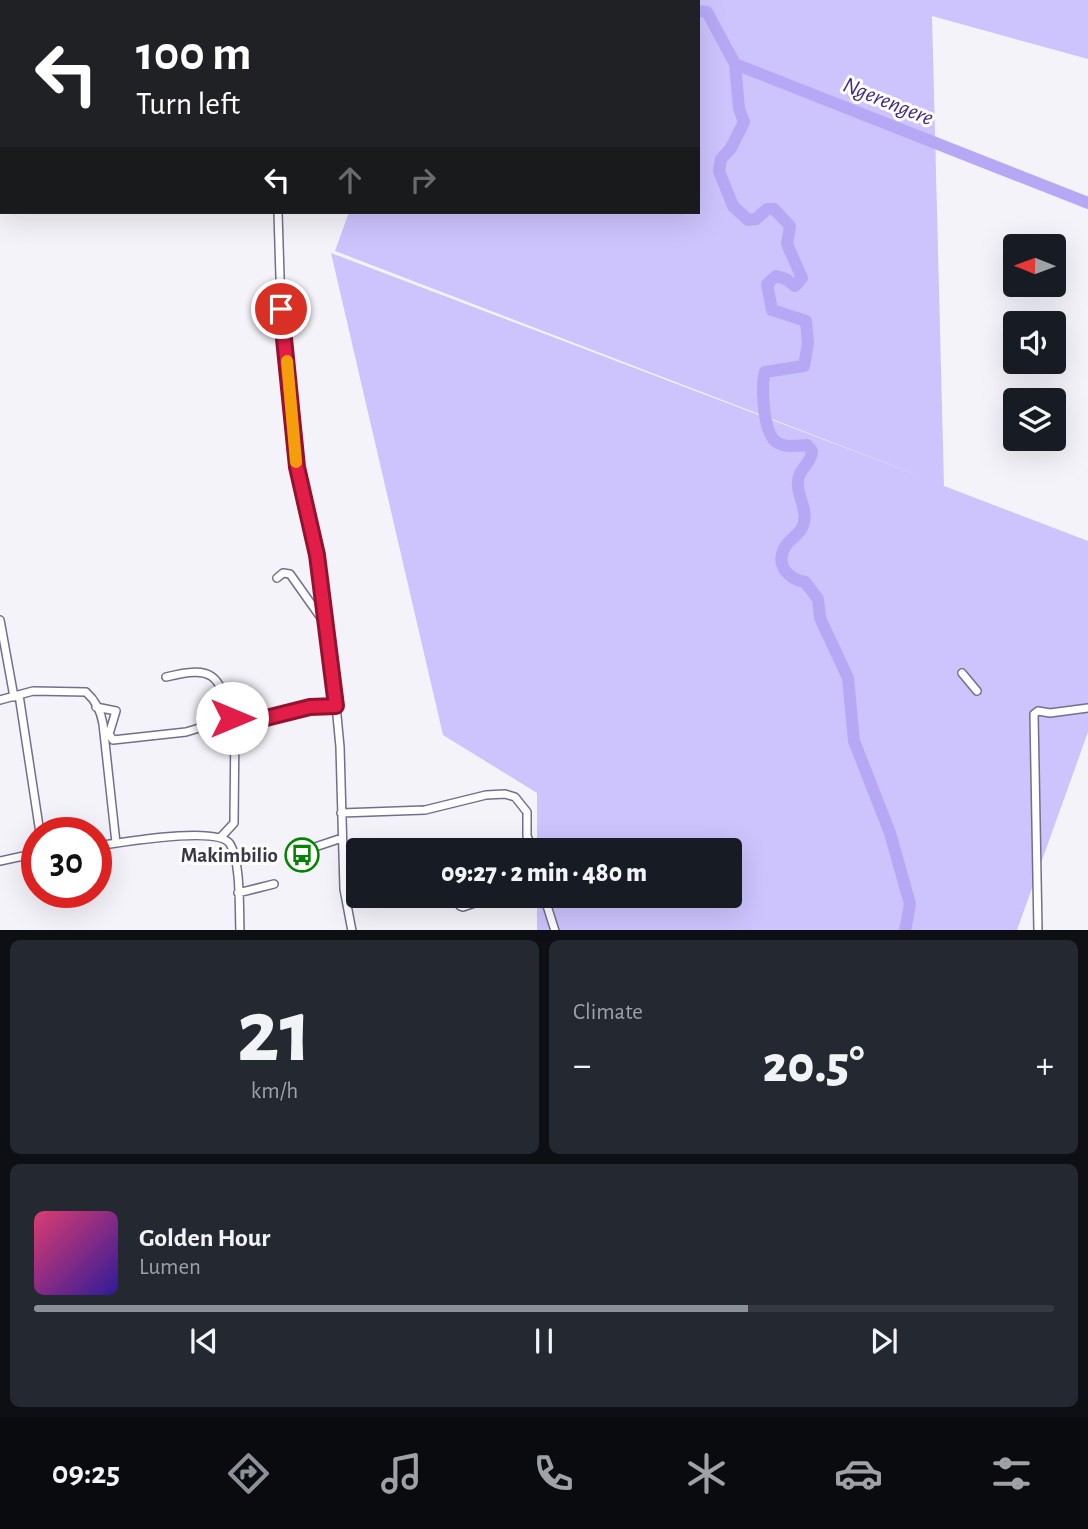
<!DOCTYPE html>
<meta charset="utf-8">
<style>
body{margin:0;font-family:"Alegreya Sans",sans-serif;background:#242831;color:#f1f3f6;height:100vh;display:flex;flex-direction:column;font-size:26px;white-space:nowrap}
*{box-sizing:border-box;margin:0}
p{font-size:23px;color:#9ea1a6}
.icon{flex:none;width:38px;height:38px;fill:none;stroke:currentColor;stroke-width:2;stroke-linecap:round;stroke-linejoin:round}
.map{position:relative;height:930px;overflow:hidden}
.panel{display:flex;flex-direction:column;gap:10px;padding:10px;background:#0d0f14;flex:1}
.panel>*{flex:none}
.hud{position:absolute;left:0px;top:0px;width:700px;height:214px;box-shadow:0 7px 28px #0002;background:#202124;color:#fff;overflow:hidden}
.needle{width:46px;rotate:271deg}
.buttons{position:absolute;left:1003px;top:234px;display:grid;gap:14px}
.buttons a{display:grid;place-items:center;width:63px;height:63px;border-radius:7px;background:#171b24;box-shadow:0 7px 28px #0002;font-size:35px}
.speed{position:absolute;left:21px;top:817px;display:flex;gap:14px;font-size:35px;font-weight:700;text-align:center}
.speed>*{display:grid;place-content:center;width:91px;height:91px;border-radius:50%;background:#171b24;box-shadow:0 7px 28px #0002;line-height:1}
.speed .limit{border:10px solid #d22;background:#fff;color:#111}
.pin{position:absolute;display:grid;place-items:center;width:60px;height:60px;color:#fff;margin:-30px;border:4px solid #fff;border-radius:50%;box-shadow:0 2px 7px #0007}
.me{position:absolute;width:77px;margin:-38px;rotate:90deg;stroke-linejoin:round;filter:drop-shadow(0 0 5px #0008)}
.turn{display:flex;align-items:center;gap:24px;height:147px;padding:0 21px;font-size:32px}
.turn .icon{width:91px;height:91px;stroke-width:2.5}
.turn b{display:block;font-size:49px;line-height:60px}
.lanes{display:flex;align-items:center;height:66px;padding:0 21px;background:#0003;justify-content:center;gap:35px;direction:ltr}
.lanes .off{opacity:.35}
.big{font-size:52px;font-weight:800;line-height:1.1}
.panel .widget{flex:1;display:flex;flex-direction:column;justify-content:center;gap:10px;min-width:0;padding:0 24px;border-radius:10px;background:#242831}
.panel .dial{align-items:center;gap:0}
.dial b{font-size:91px;line-height:1}
.song{display:flex;align-items:center;gap:21px}
.cover{width:84px;height:84px;border-radius:10px;background:linear-gradient(135deg,hsl(340 70% 55%),hsl(250 70% 35%))}
.played{height:7px;border-radius:4px;background:linear-gradient(90deg,#8c9099 70%,#363941 70%)}
.keys{display:flex;justify-content:space-around;direction:ltr}
.heat{display:flex;justify-content:space-between;align-items:center;font-size:38px;direction:ltr}
.panel .tiles{flex:1;display:grid;gap:10px;grid-template-columns:1fr 1fr}
.widget:last-child{grid-column:span 2}
.trip{position:absolute;left:346px;top:838px;width:396px;height:70px;border-radius:7px;background:#171b24;box-shadow:0 7px 28px #0002;font-weight:800;line-height:70px;text-align:center}
.tabs{display:flex;height:112px;justify-content:space-around;align-items:center;background:#090b0e;color:#9ea1a6}
.tabs .icon{width:49px;height:49px}
.tabs .selected{color:#8c9099}
.tabs b{font-size:32px;color:#f1f3f6}
.map>svg:first-child{display:block}
.green{fill:#cdc3fd}
.lines{fill:none;stroke-linecap:round;stroke-linejoin:round}
.river{stroke:#b7a8f6;stroke-width:12}
.minor-casing{stroke:#736e8c;stroke-width:10}
.minor{stroke:#fff;stroke-width:7}
.route-casing{stroke:#92132f;stroke-width:18}
.route{stroke:#e11d48;stroke-width:12}
.slow{stroke:#f59e0b;stroke-width:12}
.labels{text-anchor:middle;dominant-baseline:central;stroke-width:6;stroke-linejoin:round;paint-order:stroke}
.poi-label{font-size:21px;font-weight:bold;fill:#3a3846;stroke:#fff;text-anchor:end}
.water-label{font-size:23px;font-style:italic;fill:#452981;stroke:#fff}
</style>
<div class="map">
<svg width="1088" height="931" viewBox="0 0 1088 931">
<rect width="100%" height="100%" fill="#f4f3fa"/>
<!-- green -->
<path class="green" d="M464,0h624v59l-156,-43 12,470 144,55v191l-71,198h-480v-34h193v-46h-193v-57l-94,-58 -112,-482 597,226 -593,-228 14,-39h349v-210z"/>
<g class="lines">
<!-- river -->
<path class="river" d="M679,0v2
M698,11l9,1 28,52 353,139
M735,64l4,44 5,14 -13,26 -10,11 -2,12 14,35 15,14 8,-1 11,-10h7l16,17 -3,18 15,34 -7,8 -9,-7 -10,-3 -9,8 5,26 34,11 2,22 -4,23 -39,6c-4,14 -2,58 10,69 8,7 21,5 32,4l5,6c0,13 -16,19 -14,34 0,13 9,22 6,37 -2,12 -14,16 -19,25 -10,18 3,32 20,35l13,17 2,19 28,60 6,63 36,92 20,71 -5,27"/>
<defs>
<path id="minor" d="M45,0v2
M257,0l1,2
M355,0v2
M396,2v-2
M278,212l3,97 16,158 20,88 16,119 7,73 4,142 8,42
M277,578l6,-5 7,1 34,48
M0,620l14,77
M962,673l15,18
M166,677c48,-12 52,-3 66,41
M19,695l21,138
M0,700l33,-9 53,1c9,8 15,20 17,32l13,119
M96,707l20,4 -7,23 4,6 73,-8 46,-14 14,5 64,-16 26,-1
M341,813l84,-3 61,-15 19,-1 10,3 12,15v24l6,14
M221,837l13,-14 1,-102
M96,846c23,-3 122,-21 134,-2 11,18 9,64 10,87
M301,857l8,-8 33,-11
M0,861l37,-8
M344,889l15,-2
M238,893l36,-9
M455,896l5,10 3,1 32,-11
M544,896l11,35
M1038,931l-4,-217 4,-3 12,2 38,-5"/>
</defs>
<!-- minor casing -->
<use href="#minor" class="minor-casing"/>
<!-- minor -->
<use href="#minor" class="minor"/>
</g>
<g class="lines">
<defs>
<path id="route" d="M232,718l14,5 64,-16 26,-1 -19,-151 -20,-88 -16,-158"/>
</defs>
<!-- route casing -->
<use href="#route" class="route-casing"/>
<!-- route -->
<use href="#route" class="route"/>
<!-- slow -->
<path class="slow" d="M287,361l9,101"/>
</g>
<!-- icons -->
<defs>
<symbol id="bus-ring" viewBox="-11 -11 22 22"><circle r="9.5" fill="#fff" stroke="#048402" stroke-width="1.5"/><path d="M-5-6H5V4H4V6H2V4H-2V6H-4V4H-5ZM-3.5-4V0h7V-4ZM-3.5 1.2v1.5H-2V1.2ZM2 1.2v1.5H3.5V1.2Z" fill="#048402"/></symbol>
</defs>
<g fill-rule="evenodd">
<use href="#bus-ring" x="283" y="836" width="38" height="38"/>
</g>
<g class="labels">
<!-- poi labels -->
<g class="poi-label">
<text x="278" y="855">Makimbilio</text>
</g>
<!-- water labels -->
<g class="water-label">
<text transform="translate(888 102) rotate(22)">Ngerengere</text>
</g>
</g>
</svg>
<div class="buttons">
<a><svg class="needle" viewBox="-14 -14 28 28"><path d="M0-13l5 13h-10z" fill="#e53935"/><path d="M0 13l5-13h-10z" fill="#9ea1a6"/></svg></a>
<a><svg class="icon" aria-label="sound" viewBox="0 0 24 24"><path d="M4 9h4l5-4v14l-5-4H4zM17 9q2 3 0 6"/></svg></a>
<a><svg class="icon" aria-label="layers" viewBox="0 0 24 24"><path d="M12 4l9 5-9 5-9-5zM3 14l9 5 9-5"/></svg></a>
</div>
<div class="speed"><div class="limit">30</div></div>
<div class="pin" style="left:281px;top:309px;background:#d93025"><svg class="icon" aria-label="arrive" viewBox="0 0 24 24"><path d="M6 21V4h12l-3 4 3 4H6"/></svg></div>
<svg class="me" style="left:232px;top:718px" viewBox="-20 -20 40 40"><circle r="19" fill="#fff"/><path d="M0-13L10 11 0 6-10 11z" fill="#e11d48"/></svg>
<div class="trip">09:27 · 2 min · 480 m</div>
<div class="hud">
<div class="turn"><svg class="icon" aria-label="left" viewBox="0 0 24 24"><path d="M17 20v-9H6M10 6l-5 5 5 5"/></svg><div><b>100 m</b>Turn left</div></div>
<div class="lanes"><svg class="icon" aria-label="left" viewBox="0 0 24 24"><path d="M17 20v-9H6M10 6l-5 5 5 5"/></svg><svg class="icon off" aria-label="ahead" viewBox="0 0 24 24"><path d="M12 20V5M6 11l6-6 6 6"/></svg><svg class="icon off" aria-label="right" viewBox="0 0 24 24"><path d="M7 20v-9h11M14 6l5 5-5 5"/></svg></div>
</div>
</div>
<section class="panel">
<div class="tiles">
<div class="widget dial"><b>21</b><p>km/h</p></div>
<div class="widget"><p>Climate</p>
<div class="heat"><a>−</a><b class="big">20.5°</b><a>+</a></div>
</div>
<div class="widget">
<div class="song"><i class="cover"></i><div><b>Golden Hour</b><p>Lumen</p></div></div>
<div class="played"></div>
<div class="keys"><svg class="icon" aria-label="previous" viewBox="0 0 24 24"><path d="M18 5L8 12l10 7zM5 5v14"/></svg><svg class="icon" aria-label="pause" viewBox="0 0 24 24"><path d="M8 5v14M16 5v14"/></svg><svg class="icon" aria-label="next" viewBox="0 0 24 24"><path d="M6 5l10 7-10 7zM19 5v14"/></svg></div>
</div>
</div>
</section>
<nav class="tabs">
<b>09:25</b>
<svg class="icon selected" aria-label="directions" viewBox="0 0 24 24"><path d="M12 3l9 9-9 9-9-9zM9 14v-3h6M13 9l2 2-2 2"/></svg>
<svg class="icon" aria-label="music" viewBox="0 0 24 24"><path d="M9 18V5l10-2v13"/><circle cx="6" cy="18" r="3"/><circle cx="16" cy="16" r="3"/></svg>
<svg class="icon" aria-label="phone" viewBox="0 0 24 24"><path d="M5 4h4l2 5-3 2q2 4 5 5l2-3 5 2v4C11 20 4 13 5 4z"/></svg>
<svg class="icon" aria-label="climate" viewBox="0 0 24 24"><path d="M12 3v18M4 7l16 10M4 17L20 7"/></svg>
<svg class="icon" aria-label="car" viewBox="0 0 24 24"><path d="M5 17H2v-5l4-1 3-4h7l3 4 3 1v5h-3M9 17h6M6 11h13"/><circle cx="7" cy="17" r="2"/><circle cx="17" cy="17" r="2"/></svg>
<svg class="icon" aria-label="filters" viewBox="0 0 24 24"><path d="M4 7h16M4 17h16"/><circle cx="9" cy="7" r="2"/><circle cx="15" cy="17" r="2"/></svg>
</nav>
